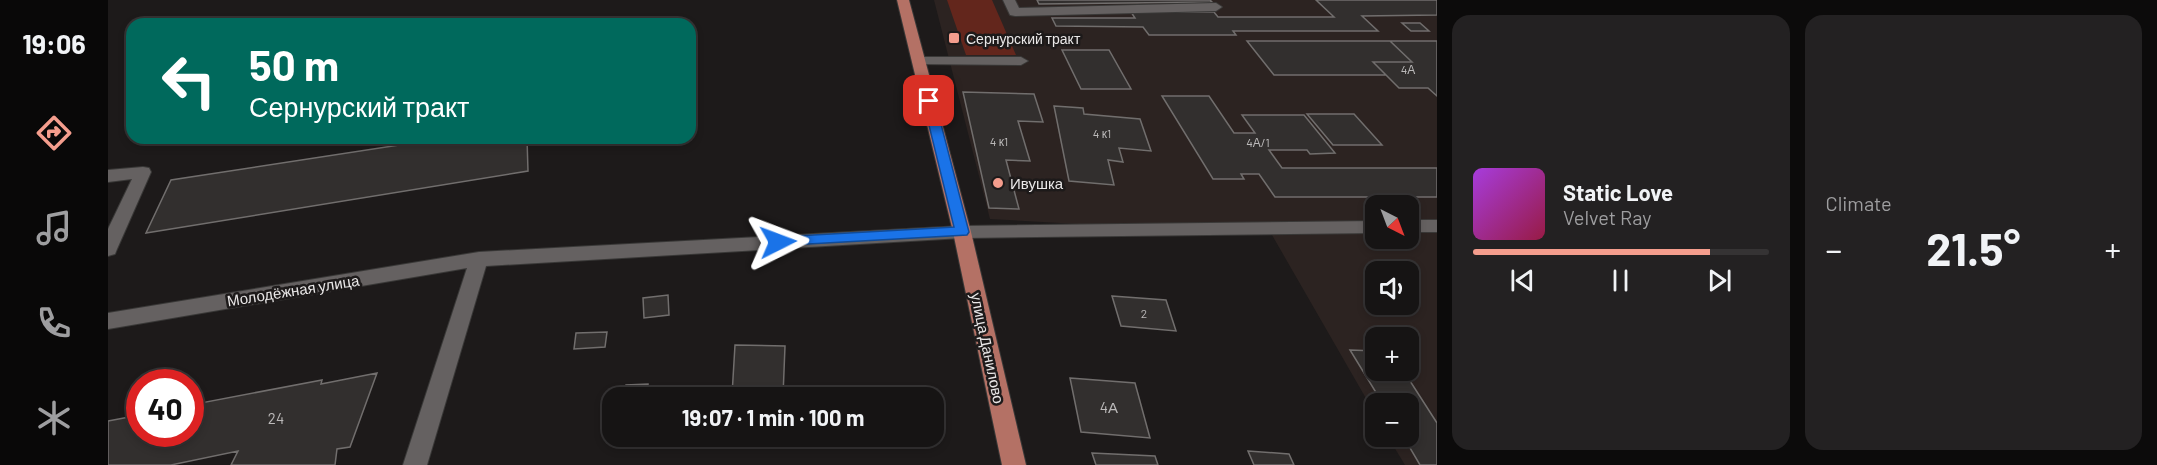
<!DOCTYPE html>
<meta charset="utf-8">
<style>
body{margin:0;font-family:Barlow,sans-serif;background:#232122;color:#f1f3f6;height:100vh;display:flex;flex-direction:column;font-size:22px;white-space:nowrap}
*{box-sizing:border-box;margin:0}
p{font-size:20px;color:#9e9ea0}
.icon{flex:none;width:33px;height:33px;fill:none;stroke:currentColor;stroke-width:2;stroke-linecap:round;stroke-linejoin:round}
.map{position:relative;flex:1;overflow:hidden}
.side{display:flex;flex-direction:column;gap:15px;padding:15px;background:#0c0b0b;width:720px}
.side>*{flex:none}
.hud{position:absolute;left:18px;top:18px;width:570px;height:126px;border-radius:18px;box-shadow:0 3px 9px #0003,0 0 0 2px #353334;background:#00695c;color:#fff;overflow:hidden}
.needle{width:39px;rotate:138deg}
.fabs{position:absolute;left:1257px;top:195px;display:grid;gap:12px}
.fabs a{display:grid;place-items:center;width:54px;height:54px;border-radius:12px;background:#161414;box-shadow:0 3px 9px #0003,0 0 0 2px #353334;font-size:30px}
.speed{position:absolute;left:18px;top:369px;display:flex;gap:12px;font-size:30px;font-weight:700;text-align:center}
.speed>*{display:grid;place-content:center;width:78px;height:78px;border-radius:50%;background:#161414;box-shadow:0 3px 9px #0003,0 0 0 2px #353334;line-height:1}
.speed .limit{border:9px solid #d22;background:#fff;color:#111}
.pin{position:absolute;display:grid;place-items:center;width:51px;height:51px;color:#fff;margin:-26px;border-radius:12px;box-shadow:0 3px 9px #0006}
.me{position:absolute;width:66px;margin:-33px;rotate:87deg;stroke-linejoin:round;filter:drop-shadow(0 0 4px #0008)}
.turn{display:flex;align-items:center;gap:21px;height:126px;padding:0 24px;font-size:27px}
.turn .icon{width:78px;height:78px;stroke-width:2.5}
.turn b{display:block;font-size:42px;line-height:51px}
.big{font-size:45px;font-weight:700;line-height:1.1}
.side .widget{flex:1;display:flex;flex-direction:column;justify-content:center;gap:9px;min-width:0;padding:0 21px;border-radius:18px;background:#232122}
.song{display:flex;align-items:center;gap:18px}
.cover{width:72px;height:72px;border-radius:9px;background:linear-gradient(135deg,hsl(280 70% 55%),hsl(340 70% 35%))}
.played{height:6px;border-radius:3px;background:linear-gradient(90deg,#f49d8d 80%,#353334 80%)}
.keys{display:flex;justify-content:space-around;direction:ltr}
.heat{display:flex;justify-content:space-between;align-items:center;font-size:33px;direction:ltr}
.side .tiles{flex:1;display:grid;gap:15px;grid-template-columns:repeat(2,1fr)}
.trip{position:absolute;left:494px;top:387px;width:342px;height:60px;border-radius:18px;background:#161414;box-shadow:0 3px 9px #0003,0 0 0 2px #353334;font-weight:700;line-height:60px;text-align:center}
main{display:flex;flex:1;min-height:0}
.tab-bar{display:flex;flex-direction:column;width:108px;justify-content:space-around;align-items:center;background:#090808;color:#9e9ea0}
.tab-bar .icon{width:42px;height:42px}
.tab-bar .active{color:#f49d8d}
.tab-bar b{font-size:27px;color:#f1f3f6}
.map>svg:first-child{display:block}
.built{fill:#2c2321;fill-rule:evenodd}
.green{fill:#63261c}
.building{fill:#322f2e;stroke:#716e6d;stroke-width:1.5}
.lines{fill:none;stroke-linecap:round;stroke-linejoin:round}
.minor-casing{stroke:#393837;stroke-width:2}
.major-casing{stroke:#393837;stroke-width:2}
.minor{fill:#656161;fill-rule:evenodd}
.major{fill:#b47165;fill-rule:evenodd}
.route{fill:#1a73e8;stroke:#114b97;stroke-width:1.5}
.poi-dot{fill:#f49d8d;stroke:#1d1a1a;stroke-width:2}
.labels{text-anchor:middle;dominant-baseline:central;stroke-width:5;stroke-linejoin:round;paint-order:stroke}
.number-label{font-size:12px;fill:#bcbaba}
.far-poi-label{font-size:14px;fill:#eae8e8;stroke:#1d1a1a;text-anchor:start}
.poi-label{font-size:15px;fill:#eae8e8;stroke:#1d1a1a;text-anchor:start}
.street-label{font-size:15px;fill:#eae8e8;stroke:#1d1a1a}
.near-number-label{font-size:15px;fill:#bcbaba}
</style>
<main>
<nav class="tab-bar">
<b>19:06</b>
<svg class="icon active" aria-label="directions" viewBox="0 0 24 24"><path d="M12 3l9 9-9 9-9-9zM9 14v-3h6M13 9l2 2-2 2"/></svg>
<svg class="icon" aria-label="music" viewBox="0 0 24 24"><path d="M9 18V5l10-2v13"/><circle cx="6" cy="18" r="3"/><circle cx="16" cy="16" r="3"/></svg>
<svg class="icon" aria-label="phone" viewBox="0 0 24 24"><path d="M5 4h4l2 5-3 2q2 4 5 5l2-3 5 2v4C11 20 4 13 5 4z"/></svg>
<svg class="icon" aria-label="climate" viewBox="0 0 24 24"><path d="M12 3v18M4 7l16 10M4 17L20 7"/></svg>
</nav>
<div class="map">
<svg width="1329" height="465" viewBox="0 0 1329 465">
<rect width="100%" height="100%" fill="#1d1a1a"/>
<!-- built -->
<path class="built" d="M826,0h503v465h-32l-17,-28 20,-1v-32h-32l-1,10 -103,-179 -282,-16zM1268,206h32v32h-32zM1268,272h32v32h-32zM1268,338h32v32h-32z"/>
<!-- green -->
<path class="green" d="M839,0h45l24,55h-50z"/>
<!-- building -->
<path class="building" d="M929,0h173l2,2 -173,2z
M1208,0h121v15l-75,1 16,15h-145l3,4h-87l-6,-8 -87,-1 -4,-8h83l-4,-6h83l4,5h116z
M1294,23h18l9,8h-18z
M1139,41h143l22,21h-39l13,13h-112z
M1282,41h47v55l-9,-8h-29l-26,-26h39z
M954,50h47l22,39h-50z
M855,92l71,2 9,28 -25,-1 12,40 -24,-1 13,49 -30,-1z
M1054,96h47l25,37h21l-13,-18h62l31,38 -25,1 -3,-4h-38l13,18h155v29h-162l-16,-23h-18l3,5h-31z
M946,106l29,2 1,6 56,5 11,32 -32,-3 4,14 -15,-2 6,25 -45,-4z
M1199,114h47l28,31h-49z
M337,138h82l1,33 -382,62 25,-53z
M560,295l1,20 -25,3 -1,-20z
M1004,296l54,4 10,31 -55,-5z
M499,332l-2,15 -31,2 2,-16z
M627,345l50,1 -2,50 -51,-1z
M1242,350l26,1v19h27l34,53v42h-17l-17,-29h5v-32h-25z
M269,373l-27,74 -13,2 -2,16h-104l7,-14 -67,14h-63v-44l32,-6v19h50v-29l132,-25 -1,4z
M962,378l65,5 15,55 -69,-6z
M540,384v14h-23l1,-13z
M1140,451l41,3 5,11h-40z
M984,453l63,3 3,9h-62z"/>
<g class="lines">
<defs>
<path id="minor" d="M895,0h12l4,8 197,-5 6,4 -6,4 -201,5 -5,-1z
M811,57h102l7,4 -7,4 -107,-1 -2,-3z
M35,167l6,1 2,4 -34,77 -2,5 -7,2v-27l24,-50 -24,3v-12z
M1300,220h29v12h-29z
M1268,221v12l-414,5 -476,28 -59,199h-24l64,-197 -359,61v-16l371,-61 483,-26z"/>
<path id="major" d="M789,0h12l62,232 55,233h-24l-49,-233z"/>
</defs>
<!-- minor casing -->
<use href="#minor" class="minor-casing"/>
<!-- major casing -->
<use href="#major" class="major-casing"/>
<!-- minor -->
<use href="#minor" class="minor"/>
<!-- major -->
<use href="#major" class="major"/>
</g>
<!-- route -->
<path class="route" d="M821,98l6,3 34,131 -2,3 -194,11 -2,-4 7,-5 176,-10 -31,-126z"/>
<!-- markers -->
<g class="poi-dot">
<rect x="840" y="32" width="12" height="12" rx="3"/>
<circle cx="890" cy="183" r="6"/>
</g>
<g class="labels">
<!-- number labels -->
<g class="number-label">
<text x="1300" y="69">4А</text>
<text x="994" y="133">4 к1</text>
<text x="891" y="141">4 к1</text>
<text x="1150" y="142">4А/1</text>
<text x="1036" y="313">2</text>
</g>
<!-- far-poi labels -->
<g class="far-poi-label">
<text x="858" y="38">Сернурский тракт</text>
</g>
<!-- poi labels -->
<g class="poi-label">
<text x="902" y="183">Ивушка</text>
</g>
<!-- street labels -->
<g class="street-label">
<text transform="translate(185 290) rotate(-9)">Молодёжная улица</text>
<text transform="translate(880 348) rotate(78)">улица Данилово</text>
</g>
<!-- near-number labels -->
<g class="near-number-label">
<text x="1001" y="407">4А</text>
<text x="168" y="418">24</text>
</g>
</g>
</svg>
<div class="fabs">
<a><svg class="needle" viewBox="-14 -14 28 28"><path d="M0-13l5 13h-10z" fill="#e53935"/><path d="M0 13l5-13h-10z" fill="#9e9ea0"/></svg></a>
<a><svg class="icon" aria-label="sound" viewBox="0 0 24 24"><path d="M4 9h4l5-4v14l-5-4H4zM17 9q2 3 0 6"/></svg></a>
<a>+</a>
<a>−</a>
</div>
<div class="speed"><div class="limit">40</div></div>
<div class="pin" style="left:821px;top:101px;background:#d93025"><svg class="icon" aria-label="arrive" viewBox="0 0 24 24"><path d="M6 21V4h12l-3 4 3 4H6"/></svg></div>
<svg class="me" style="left:670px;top:242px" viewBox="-20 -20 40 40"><path d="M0-17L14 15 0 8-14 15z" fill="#1a73e8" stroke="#fff" stroke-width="4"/></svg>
<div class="trip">19:07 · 1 min · 100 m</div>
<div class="hud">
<div class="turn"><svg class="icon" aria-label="left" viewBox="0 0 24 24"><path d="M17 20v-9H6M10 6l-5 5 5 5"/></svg><div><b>50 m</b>Сернурский тракт</div></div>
</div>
</div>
<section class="side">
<div class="tiles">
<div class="widget">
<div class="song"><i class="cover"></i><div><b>Static Love</b><p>Velvet Ray</p></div></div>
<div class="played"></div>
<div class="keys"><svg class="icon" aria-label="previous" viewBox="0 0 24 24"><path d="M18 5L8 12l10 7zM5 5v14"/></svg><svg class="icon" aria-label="pause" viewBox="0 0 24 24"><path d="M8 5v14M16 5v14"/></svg><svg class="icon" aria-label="next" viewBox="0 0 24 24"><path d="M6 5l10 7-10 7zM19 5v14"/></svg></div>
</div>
<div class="widget"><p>Climate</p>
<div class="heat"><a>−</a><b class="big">21.5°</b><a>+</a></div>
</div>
</div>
</section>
</main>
